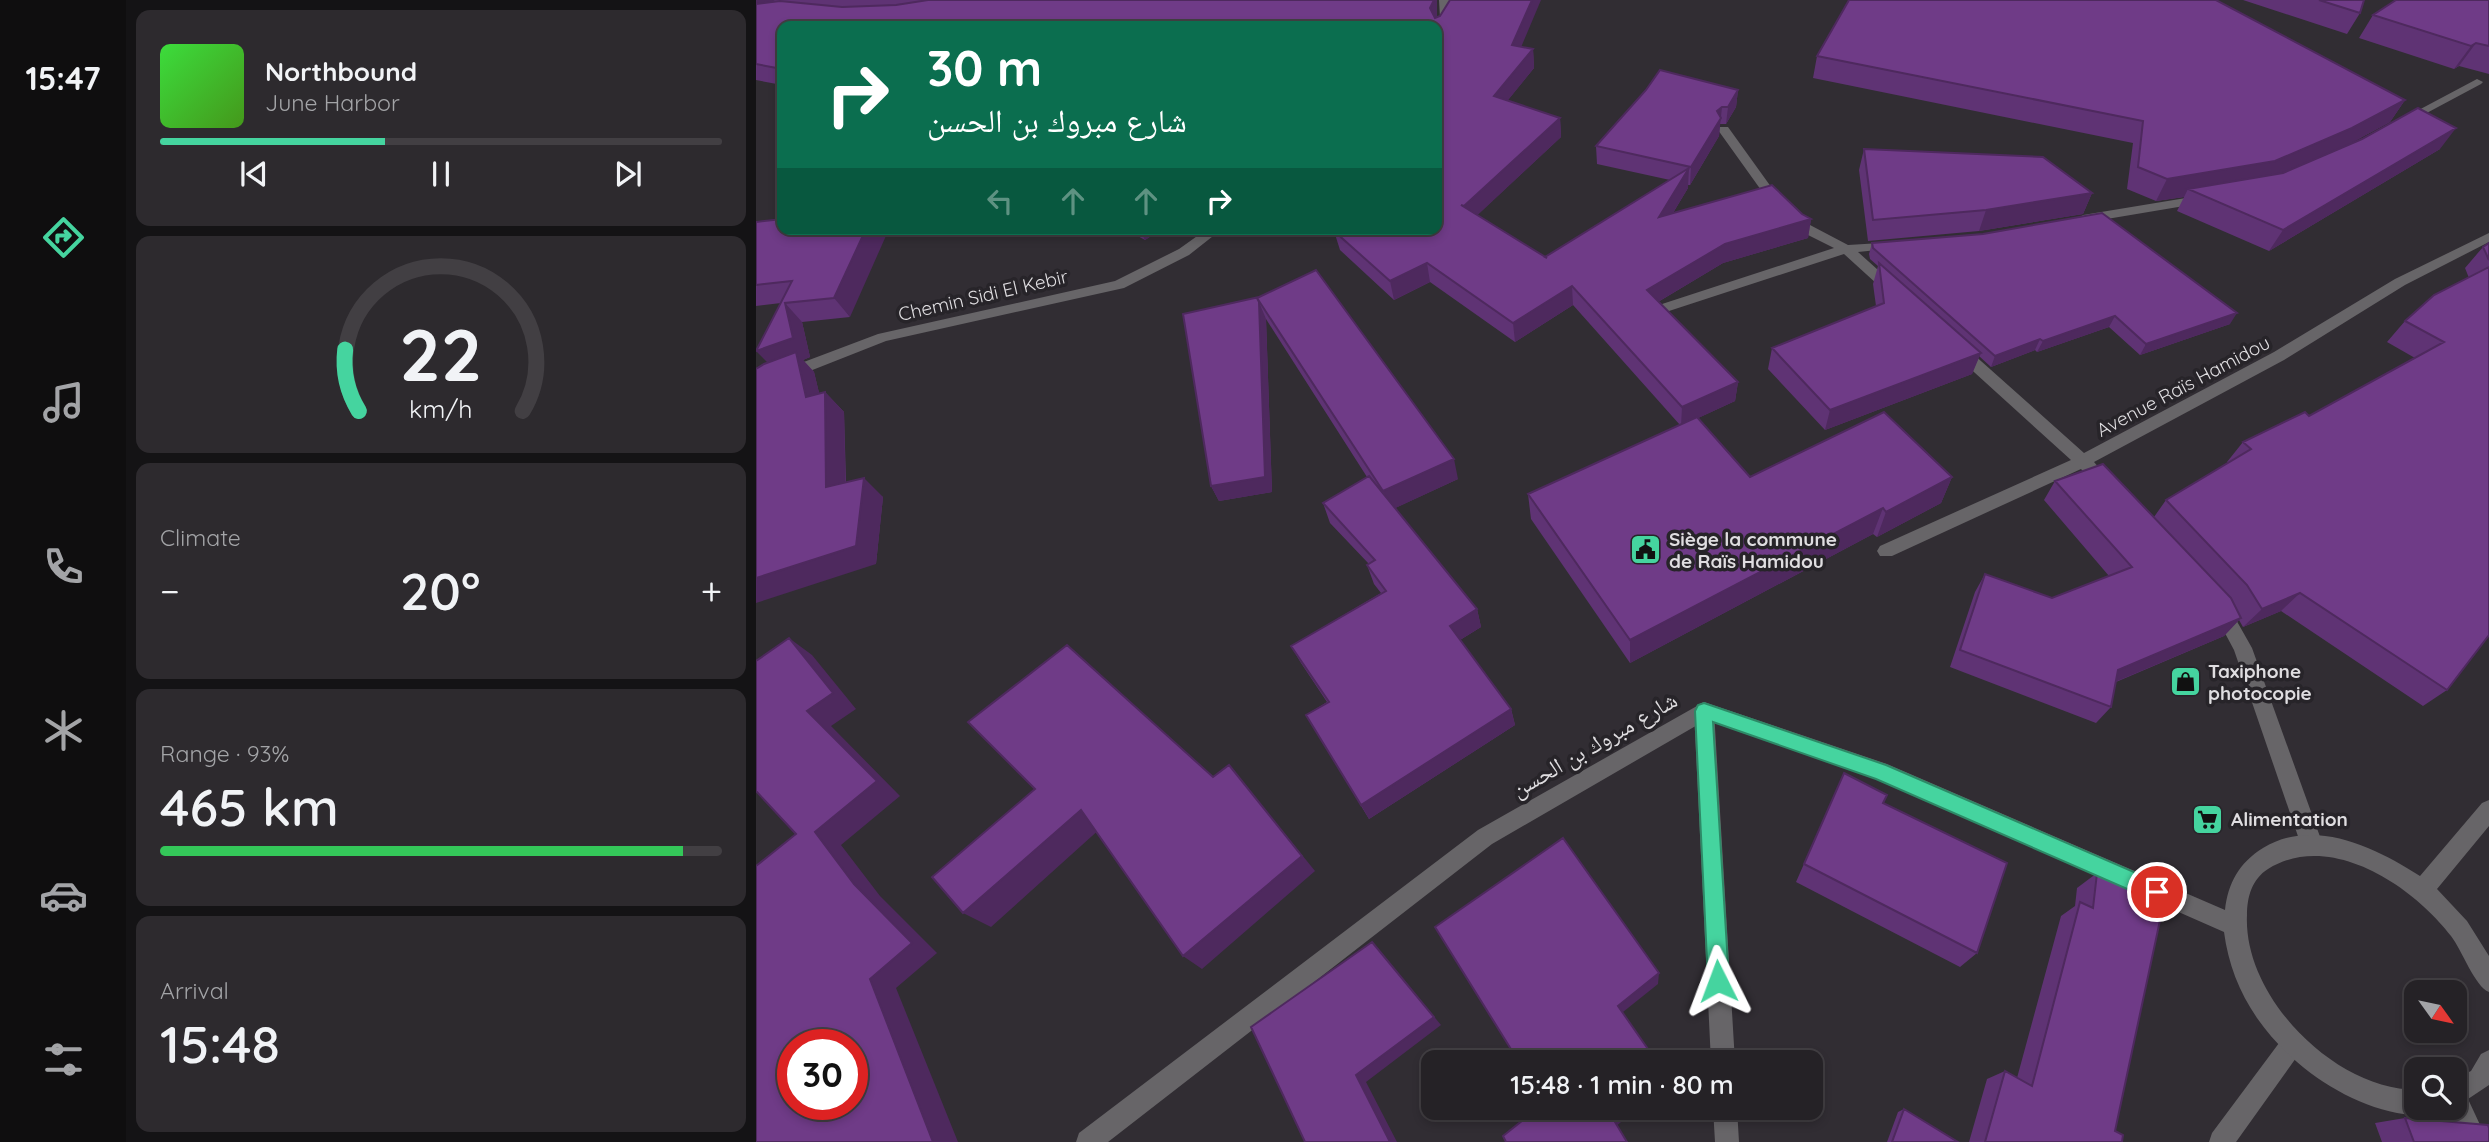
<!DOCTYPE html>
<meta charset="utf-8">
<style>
body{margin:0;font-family:Quicksand,"Noto Naskh Arabic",sans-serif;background:#2d2a2e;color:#f1f3f6;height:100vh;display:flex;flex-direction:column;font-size:26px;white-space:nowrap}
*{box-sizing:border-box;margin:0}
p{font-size:23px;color:#a3a4a7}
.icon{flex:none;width:38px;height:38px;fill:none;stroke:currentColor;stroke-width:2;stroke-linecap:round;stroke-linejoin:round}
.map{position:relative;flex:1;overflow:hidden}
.details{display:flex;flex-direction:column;gap:10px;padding:10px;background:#141315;width:630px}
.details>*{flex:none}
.guide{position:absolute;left:21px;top:21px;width:665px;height:214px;border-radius:14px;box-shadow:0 4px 10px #0003,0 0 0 2px #423f43;background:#0b6e4f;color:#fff;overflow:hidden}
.needle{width:46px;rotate:123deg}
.tools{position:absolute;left:1648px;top:980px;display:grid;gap:14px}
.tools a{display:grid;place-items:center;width:63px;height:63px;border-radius:14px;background:#252226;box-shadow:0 4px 10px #0003,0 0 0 2px #423f43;font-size:35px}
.speed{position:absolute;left:21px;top:1029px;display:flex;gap:14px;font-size:35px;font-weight:700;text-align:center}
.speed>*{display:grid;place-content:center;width:91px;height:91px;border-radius:50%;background:#252226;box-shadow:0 4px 10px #0003,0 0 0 2px #423f43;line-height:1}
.speed .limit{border:10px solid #d22;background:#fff;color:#111}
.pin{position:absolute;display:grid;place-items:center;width:60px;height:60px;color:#fff;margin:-30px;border:4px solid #fff;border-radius:50%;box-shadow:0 2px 7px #0007}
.me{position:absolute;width:77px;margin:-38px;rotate:357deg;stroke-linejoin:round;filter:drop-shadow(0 0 5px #0008)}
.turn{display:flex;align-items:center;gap:24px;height:147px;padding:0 35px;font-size:32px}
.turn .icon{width:91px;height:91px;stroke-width:2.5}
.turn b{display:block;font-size:49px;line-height:60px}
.lanes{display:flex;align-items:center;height:66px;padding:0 35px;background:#0003;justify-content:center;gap:35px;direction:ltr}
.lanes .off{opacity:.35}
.big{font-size:52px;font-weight:600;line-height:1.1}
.details .tile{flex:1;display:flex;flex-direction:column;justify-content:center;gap:10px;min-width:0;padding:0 24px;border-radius:14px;background:#2d2a2e}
.details .dial{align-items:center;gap:0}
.dial svg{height:182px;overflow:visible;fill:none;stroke:#423f43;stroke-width:7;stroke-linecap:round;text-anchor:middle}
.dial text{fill:#f1f3f6;stroke:none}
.song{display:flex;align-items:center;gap:21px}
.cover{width:84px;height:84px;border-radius:10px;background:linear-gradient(135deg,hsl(120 70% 55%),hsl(100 70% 35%))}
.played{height:7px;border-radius:4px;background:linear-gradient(90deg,#45d49f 40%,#423f43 40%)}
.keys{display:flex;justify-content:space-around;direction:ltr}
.heat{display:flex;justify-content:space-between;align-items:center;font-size:38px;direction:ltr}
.charge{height:10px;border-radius:5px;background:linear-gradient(90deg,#34c759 93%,#423f43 0)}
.trip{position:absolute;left:665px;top:1050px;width:402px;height:70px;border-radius:14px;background:#252226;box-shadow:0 4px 10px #0003,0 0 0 2px #423f43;font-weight:600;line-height:70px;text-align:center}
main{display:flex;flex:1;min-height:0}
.tab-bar{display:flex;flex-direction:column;width:126px;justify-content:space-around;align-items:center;background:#0f0e0f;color:#a3a4a7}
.tab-bar .icon{width:49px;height:49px}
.tab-bar .current{color:#45d49f}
.tab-bar b{font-size:32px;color:#f1f3f6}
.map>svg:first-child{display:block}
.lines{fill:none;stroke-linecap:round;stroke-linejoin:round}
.minor{fill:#676568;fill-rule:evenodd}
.tertiary{fill:#676568;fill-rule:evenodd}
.wall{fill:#5f3374}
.shaded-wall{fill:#4e295e}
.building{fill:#6f3b87;stroke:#4e295e;stroke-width:2;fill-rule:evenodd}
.route{fill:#45d49f;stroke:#2d8a67;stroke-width:2}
.labels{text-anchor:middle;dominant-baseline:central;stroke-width:7;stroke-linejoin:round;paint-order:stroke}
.street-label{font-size:19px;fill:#dfdde0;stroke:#272429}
.poi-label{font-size:19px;font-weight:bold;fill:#dfdde0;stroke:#272429;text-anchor:start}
.near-street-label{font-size:23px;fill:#dfdde0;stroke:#272429}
</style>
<main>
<nav class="tab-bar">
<b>15:47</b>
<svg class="icon current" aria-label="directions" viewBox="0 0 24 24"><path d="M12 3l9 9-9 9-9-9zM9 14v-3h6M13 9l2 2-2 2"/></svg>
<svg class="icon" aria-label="music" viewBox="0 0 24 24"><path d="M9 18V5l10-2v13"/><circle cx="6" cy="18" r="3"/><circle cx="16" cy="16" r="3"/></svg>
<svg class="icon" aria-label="phone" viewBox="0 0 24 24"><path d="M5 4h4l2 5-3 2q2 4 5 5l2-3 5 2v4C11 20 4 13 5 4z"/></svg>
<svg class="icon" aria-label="climate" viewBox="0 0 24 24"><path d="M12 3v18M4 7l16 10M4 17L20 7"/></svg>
<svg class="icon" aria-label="car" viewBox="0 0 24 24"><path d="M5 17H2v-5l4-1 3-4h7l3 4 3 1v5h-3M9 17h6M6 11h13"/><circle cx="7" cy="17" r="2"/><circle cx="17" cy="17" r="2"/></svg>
<svg class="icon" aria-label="filters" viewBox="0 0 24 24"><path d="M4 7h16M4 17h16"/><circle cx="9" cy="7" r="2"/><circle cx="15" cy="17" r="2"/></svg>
</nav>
<section class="details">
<div class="tile">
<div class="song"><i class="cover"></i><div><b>Northbound</b><p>June Harbor</p></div></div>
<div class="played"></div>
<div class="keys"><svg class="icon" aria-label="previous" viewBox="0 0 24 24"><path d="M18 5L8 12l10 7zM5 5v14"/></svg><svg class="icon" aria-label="pause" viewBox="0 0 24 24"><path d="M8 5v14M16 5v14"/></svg><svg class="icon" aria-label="next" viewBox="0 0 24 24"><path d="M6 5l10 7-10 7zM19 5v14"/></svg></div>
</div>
<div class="tile dial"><svg viewBox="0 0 100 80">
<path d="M14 69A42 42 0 1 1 86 69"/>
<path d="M14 69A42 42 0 0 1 8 42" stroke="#45d49f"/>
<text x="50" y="56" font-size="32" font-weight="700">22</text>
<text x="50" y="72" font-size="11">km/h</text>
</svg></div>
<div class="tile"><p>Climate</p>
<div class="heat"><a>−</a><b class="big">20°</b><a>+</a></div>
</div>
<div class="tile"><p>Range · 93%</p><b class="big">465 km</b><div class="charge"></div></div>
<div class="tile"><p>Arrival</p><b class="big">15:48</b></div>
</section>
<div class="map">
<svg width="1733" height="1142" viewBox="0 0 1733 1142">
<rect width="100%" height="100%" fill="#312d33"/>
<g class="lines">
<!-- minor -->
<path class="minor" d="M1721,79l6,3 -2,2 -73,39 -10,-2z
M964,127h8l46,64 36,34 38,20 49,-3v6l-39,4 40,36v6h-10l-44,-40 -175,57h-10v-6l175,-57 -34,-17 -34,-34 -48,-67z
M1448,195l4,1v6l-125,21 -6,-4 6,-4z
M1733,233v9l-84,43 -121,75 -190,102 19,22 -2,4h-12l-18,-19 -189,87h-12l-3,-5 3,-5 191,-86 -118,-107 -2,-4 2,-4h10l121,108 190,-101 121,-73z
M1464,599l6,3 26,46 71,197 -4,7 -7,3 -7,-3 -4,-7 -67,-195 -23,-43 3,-5z
M948,702l7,3 3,6 21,351h-24l-17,-351 3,-6z
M1537,1031l8,4 4,8 -4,8 -65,91h-27l3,-9 73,-98z
M957,1108h24l2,34h-24z"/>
<!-- tertiary -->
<path class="tertiary" d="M683,0h10l1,18 -9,15 -4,1 -2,-8 5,-8z
M451,229h15l-33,26 -65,33 -238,53 -104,41 -26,17v-13l16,-12 106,-40 237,-53 64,-32z
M948,702l183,62 338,146c3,-27 14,-47 38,-62 51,-31 112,-1 157,28l62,-73 7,-3v26l-52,63 30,32 22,35v36c-14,-5 -27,-42 -38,-56 -38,-50 -121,-106 -183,-67 -16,10 -21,28 -21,46 -4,82 88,175 170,175v18h10c-8,8 -19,7 -30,5 -55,-11 -109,-50 -140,-95 -18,-26 -29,-55 -33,-86l-348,-153 -170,-59 -214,124 -384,298h-32l3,-9 399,-303z
M1733,1050v35l-21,14 20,43h-25l-16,-34h8v-29l16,-8 10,-17z"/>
</g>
<!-- wall -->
<path class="wall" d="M0,0h681v17l84,30 12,2 1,19 -27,33 53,17 1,19 -84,78 68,42 125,-77 -73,-16 -1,-18 142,-56 -2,17 -10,17h-6l-1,12 -29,49h-2v3l-15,25 129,1 9,5 -3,19 -85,25 -65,39 80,80 -3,19 -37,17 52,59h202l-11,26 -64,34 -4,-3 -243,129 -99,-144 -3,-25 152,-69 -107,-120 -58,37 -85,-60 -36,18 -54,-50 -6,-19 103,-2v-203h-655v59l-26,-5z
M1487,0h121l-4,13 -13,21z
M1733,0v74l-30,-8 -5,3 -95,-31 14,-23z
M1061,56l588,44 -15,22 -52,28 102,-1 -171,102 -92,-40 7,-14 -28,4 -29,-12 6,-46 -320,-65z
M1108,149l228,44 -9,21 -104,17 -111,10 -9,-71z
M26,219l68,98 -48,5 8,35 -7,3 11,12 5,21 6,-1 19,20 2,70 37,15 -7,67 -108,-201 13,-60 -25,3v-84z
M369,229h37l-17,11z
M1116,243l358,81 -90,31 -31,-28 -72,25 -2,-2 -44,17 -12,-11 -7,18 -147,56 -57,-61 4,-21 104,-42 -3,-22 5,-18 -8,-7 -1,-5z
M1733,243v392l-42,55 -24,16 -142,-95 -38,16 -4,-7 -15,16 -108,46 -5,25 -15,16 -146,-56 25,-75 10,-18 67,24 57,-22 -65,-76 11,-19 99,36 12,-17 62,-37 -1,-1 16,-20 66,-26 106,-58 -28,-16 18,-21 64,-43 -4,-10 18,-21z
M503,297l199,182 -63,29 82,101 4,18 -21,13 51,69 4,16 -146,94 -63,-104 21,-13 -26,-39 -10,-17 90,-53 -7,-9 -7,-19 2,-1 -39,-41 -7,-20 44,-26 -101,-158 6,173 -53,9 -8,-15z
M1088,773l39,30 94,150 -17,14 -164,-85z
M1341,873l18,258 7,11h-153l18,-63 18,-8 12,7 44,-162 14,-10 2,-18z
M1148,1109l54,33h-71l11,-30z
M1649,1118l84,24h-107l-7,-19z"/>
<!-- shaded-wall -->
<path class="shaded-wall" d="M0,0h18l6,10 -24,3z
M678,0h3v17l-5,9 -2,-18z
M776,0h9l-27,64 -2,-19z
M1720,43l-17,23 -5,3 17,-23z
M777,49l1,19 -38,47 -2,-19z
M982,90l-2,17 -10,17 2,-17z
M1649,100l-15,22 -52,28 -77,33 -73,6 -4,8 -28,4 11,-22z
M966,107l-3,29 -29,49 1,-18 26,-56z
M804,118l1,19 -94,88 -3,-19z
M1700,128l-16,21 -171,102 14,-21z
M933,168l-1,20 -29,48v-19z
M1336,193l-9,21 -104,17 7,-21z
M1055,219l-3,19 -85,25 -77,46 1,-19 78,-46z
M110,229h23l-39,88 -16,-19z
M383,229h23l-17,11z
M671,263l3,19 -36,18 -4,-19z
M816,286l1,19 -58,37 -2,-19z
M503,302l7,17 6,173 -53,9 -8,-15z
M29,303l17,19 8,35 -7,3 11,12 11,45v-25l19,20 2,94 -20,-19 -51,-117 -19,-19z
M1481,313l-7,11 -90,31 6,-11z
M1359,316l-6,11 -72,25 6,-11z
M1284,339l-5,11 -44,17 4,-11z
M1225,353l-9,21 -147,56 5,-20z
M982,382l-3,19 -54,25 1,-19z
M698,459l4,20 -69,32 -6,-20z
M1196,477l-11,26 -64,34 9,-25z
M108,478l19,19 -7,67 -120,39v-25z
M1127,508l-10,26 -243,129v-23z
M1544,593l-19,18 -38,16 19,-18z
M721,609l4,18 -26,16 -5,-17z
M1485,618l-17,18 -121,51 15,-17z
M33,638l23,17 44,54 -25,17 69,70 -59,49 39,51 57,57 -41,35 62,154h-25l-63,-163 -16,-95 -39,-52 -8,-121z
M755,709l4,16 -146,94 -8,-14z
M473,765l86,106 -113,98 -19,-13z
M325,810l21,17 -111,100 -28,-14z
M616,942l69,83 -75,57 31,60h-7l-34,-67z
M903,973l-1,11 -40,32v-10z
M875,1108h7l-23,19v-5z"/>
<!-- building -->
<path class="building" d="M172,0h506l-4,8 5,10 5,-2 10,-16h82l-20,45 21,4 -39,47 66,22 -96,88 -3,-1 86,53 -2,-1 144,-89 -30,49 113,-32 30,29 9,5 -86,25 -78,46 91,92 -56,25 -110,-121 -59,37 -86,-60 -37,18 -56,-50 3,-2h100v-203h-655v43l-26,-5v-60l24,-3 62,6 54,-2z
M1093,0h367l189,100 -53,28 -77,33 -108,18 -29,-12 5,-46 -326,-65z
M1563,0h45l-4,13z
M1640,0h93v46l-13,-3 -5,3 -98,-31z
M904,70l78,20 -10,17h-6l-5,4 4,7 -30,49 -95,-21 50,-56z
M1662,108l38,20 -173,102 -95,-41 95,-16 79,-34z
M1108,149l179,8 49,36 -106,17 -113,10z
M1346,213l135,100 -91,31 -31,-28 -72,25 -3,-2 -45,17 -122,-108 -1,-5 111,-9z
M26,219v10h84l-32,69 -49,5 8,35 -37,13 36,-70 -36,4v-63z
M1733,243v17l-6,-13z
M1123,263l102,90 -151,57 -58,-62 112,-45z
M1733,267v368l-42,55 -147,-97 -38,16 -15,-24 -81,-85 85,-51 -8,-7 62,-30 4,4 135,-74 -39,-21 29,-26z
M560,270l138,189 -71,32 -126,-193z
M503,297l-2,1 2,4 6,175 -54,9 -28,-172z
M40,352l10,45 19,-5 1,95 38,-9 -8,68 -100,32v-209l8,-5z
M1128,412l68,65 -66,35 -3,-4 -253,132 -102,-146 169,-77 53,60z
M1347,464l128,134 10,20 -123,52 -7,37 -151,-57 25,-76 67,24 80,-31 -77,-86z
M613,476l108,133 -27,17 61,83 -150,96 -55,-90 23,-13 -38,-56 95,-55 -19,-26 8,-5 -52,-57z
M33,638l44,55 -26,18 70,70 -62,51 39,52 58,59 -42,36 63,163h-177v-276l40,-32 -40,-43v-130zM37,1045h59v59h-59z
M311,645l146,132 16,-12 73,91 -119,100 -102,-146 -118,103 -31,-36 103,-88 -67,-67z
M1088,773l43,22 -4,8 124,60 -30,90 -173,-89z
M807,838l96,135 -41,33 39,56h-138l-84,-135z
M1341,873l68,24 -50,234 8,4 -1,7h-137l20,-71 27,15 48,-184 13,6z
M616,942l62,75 -78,58 34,67h-85l-54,-115z
M782,1108h93l-16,14 12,20h-121l-3,-6z
M1148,1109l54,33h-66z
M1649,1118l83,7 1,3v14h-75z"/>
<!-- route -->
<path class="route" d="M948,703l182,62 278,120 3,7 -3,7 -7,3 -7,-3 -274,-120 -163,-57 16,259 -3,7 -8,3 -7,-3 -3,-7 -13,-270 3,-6z"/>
<!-- icons -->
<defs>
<symbol id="civic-square" viewBox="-11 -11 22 22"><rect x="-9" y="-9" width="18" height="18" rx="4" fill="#45d49f" stroke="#272429"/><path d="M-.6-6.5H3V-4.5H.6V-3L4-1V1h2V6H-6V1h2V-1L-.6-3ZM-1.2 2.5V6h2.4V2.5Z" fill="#111"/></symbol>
<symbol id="shop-square" viewBox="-11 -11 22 22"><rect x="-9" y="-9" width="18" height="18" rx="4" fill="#45d49f" stroke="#272429"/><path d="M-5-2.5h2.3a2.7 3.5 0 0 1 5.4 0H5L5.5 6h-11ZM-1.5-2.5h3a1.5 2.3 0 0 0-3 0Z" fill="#111"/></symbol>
<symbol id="supermarket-square" viewBox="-11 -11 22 22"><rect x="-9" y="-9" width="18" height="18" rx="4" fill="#45d49f" stroke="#272429"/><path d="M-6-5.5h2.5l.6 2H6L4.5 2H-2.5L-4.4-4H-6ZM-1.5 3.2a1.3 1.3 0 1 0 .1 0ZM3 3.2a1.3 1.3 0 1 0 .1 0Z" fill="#111"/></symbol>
</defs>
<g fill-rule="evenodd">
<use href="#civic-square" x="872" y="532" width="35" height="35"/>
<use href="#shop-square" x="1412" y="664" width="35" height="35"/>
<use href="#supermarket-square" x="1434" y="802" width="35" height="35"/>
</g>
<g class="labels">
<!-- street labels -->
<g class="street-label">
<text transform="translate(227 295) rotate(-13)">Chemin Sidi El Kebir</text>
<text transform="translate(1427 386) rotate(-28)">Avenue Raïs Hamidou</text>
</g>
<!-- poi labels -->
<g class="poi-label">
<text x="913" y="539">Siège la commune<tspan x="913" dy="22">de Raïs Hamidou</tspan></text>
<text x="1452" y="671">Taxiphone<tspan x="1452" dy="22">photocopie</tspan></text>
<text x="1475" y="819">Alimentation</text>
</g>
<!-- near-street labels -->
<g class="near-street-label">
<text transform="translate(838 744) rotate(-30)">شارع مبروك بن الحسن</text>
</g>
</g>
</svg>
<div class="tools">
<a><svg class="needle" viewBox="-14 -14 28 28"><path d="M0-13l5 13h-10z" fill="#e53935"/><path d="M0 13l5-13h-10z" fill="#a3a4a7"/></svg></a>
<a><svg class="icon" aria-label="search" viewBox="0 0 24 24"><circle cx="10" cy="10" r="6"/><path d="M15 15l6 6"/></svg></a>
</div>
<div class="speed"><div class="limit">30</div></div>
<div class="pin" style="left:1401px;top:892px;background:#d93025"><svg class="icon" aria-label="arrive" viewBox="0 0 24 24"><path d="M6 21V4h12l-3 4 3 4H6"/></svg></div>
<svg class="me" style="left:962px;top:981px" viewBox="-20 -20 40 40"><path d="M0-17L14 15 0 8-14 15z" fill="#45d49f" stroke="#fff" stroke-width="4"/></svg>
<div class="trip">15:48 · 1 min · 80 m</div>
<div class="guide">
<div class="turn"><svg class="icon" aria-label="right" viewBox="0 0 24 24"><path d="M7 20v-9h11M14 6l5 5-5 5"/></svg><div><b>30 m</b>شارع مبروك بن الحسن</div></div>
<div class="lanes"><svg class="icon off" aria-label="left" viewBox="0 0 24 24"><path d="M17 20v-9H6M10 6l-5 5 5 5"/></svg><svg class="icon off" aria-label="ahead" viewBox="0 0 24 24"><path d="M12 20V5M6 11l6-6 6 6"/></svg><svg class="icon off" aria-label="ahead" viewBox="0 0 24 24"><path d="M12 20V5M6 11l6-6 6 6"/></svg><svg class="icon" aria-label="right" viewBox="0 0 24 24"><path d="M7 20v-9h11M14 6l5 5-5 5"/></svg></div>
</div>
</div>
</main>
